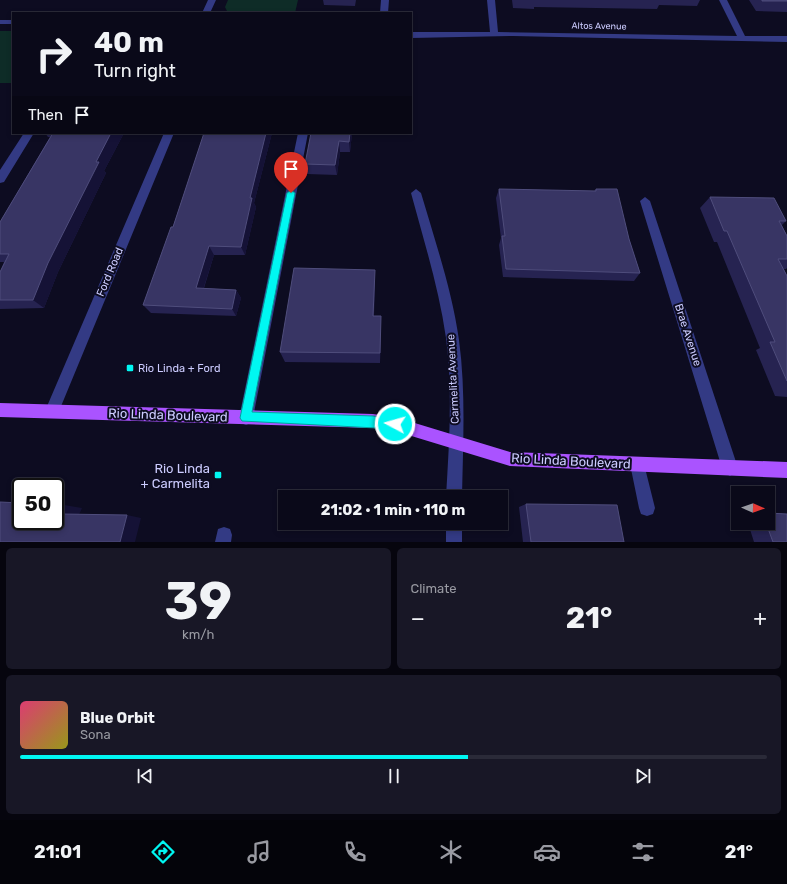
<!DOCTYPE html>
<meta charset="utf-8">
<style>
body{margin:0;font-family:Rubik,sans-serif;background:#181726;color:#f1f3f6;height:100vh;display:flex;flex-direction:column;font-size:15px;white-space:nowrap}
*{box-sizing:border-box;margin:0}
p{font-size:13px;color:#999aa2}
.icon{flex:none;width:22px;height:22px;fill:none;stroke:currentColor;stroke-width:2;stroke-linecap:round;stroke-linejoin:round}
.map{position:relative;height:542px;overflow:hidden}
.panel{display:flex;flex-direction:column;gap:6px;padding:6px;background:#06050e;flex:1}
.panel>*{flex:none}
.hud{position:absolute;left:12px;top:12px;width:400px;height:122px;border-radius:0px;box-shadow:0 2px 6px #0003,0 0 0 1px #2a2a38;background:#0a0919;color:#f1f3f6;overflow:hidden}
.needle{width:26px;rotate:92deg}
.buttons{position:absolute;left:731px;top:486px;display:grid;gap:8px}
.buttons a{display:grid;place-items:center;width:44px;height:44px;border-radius:0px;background:#0a0919;box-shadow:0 2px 6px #0003,0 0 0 1px #2a2a38;font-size:20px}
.speed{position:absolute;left:12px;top:478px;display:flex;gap:8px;font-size:20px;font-weight:700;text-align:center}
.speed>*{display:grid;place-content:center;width:52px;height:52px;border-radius:50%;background:#0a0919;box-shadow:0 2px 6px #0003,0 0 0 1px #2a2a38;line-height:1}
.speed .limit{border:2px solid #111;border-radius:6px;background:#fff;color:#111}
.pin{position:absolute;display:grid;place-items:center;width:34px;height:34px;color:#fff;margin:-41px -17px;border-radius:50% 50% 50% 0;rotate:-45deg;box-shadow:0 0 4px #0007}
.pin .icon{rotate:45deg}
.me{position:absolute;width:44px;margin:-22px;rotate:276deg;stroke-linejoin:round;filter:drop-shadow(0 0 3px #0008)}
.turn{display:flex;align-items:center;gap:14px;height:84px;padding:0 16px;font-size:18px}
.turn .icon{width:52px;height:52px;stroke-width:2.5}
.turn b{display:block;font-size:28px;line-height:34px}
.then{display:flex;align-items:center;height:38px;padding:0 16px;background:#0003;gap:8px;font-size:15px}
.big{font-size:30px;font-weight:700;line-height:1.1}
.panel .tile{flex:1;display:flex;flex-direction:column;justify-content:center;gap:6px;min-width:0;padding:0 14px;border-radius:6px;background:#181726}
.panel .dial{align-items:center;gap:0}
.dial b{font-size:52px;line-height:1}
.song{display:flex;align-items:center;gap:12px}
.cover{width:48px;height:48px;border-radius:6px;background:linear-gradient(135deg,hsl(340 70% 55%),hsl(60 70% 35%))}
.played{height:4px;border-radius:2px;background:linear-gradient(90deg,#00f7f2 60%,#2a2a38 60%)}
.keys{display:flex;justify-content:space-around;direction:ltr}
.heat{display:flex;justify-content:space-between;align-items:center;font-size:22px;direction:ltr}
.panel .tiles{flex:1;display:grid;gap:6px;grid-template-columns:1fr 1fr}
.tile:last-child{grid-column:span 2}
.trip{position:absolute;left:278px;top:490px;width:230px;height:40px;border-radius:0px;background:#0a0919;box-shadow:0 2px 6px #0003,0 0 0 1px #2a2a38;font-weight:700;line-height:40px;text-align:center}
.menu{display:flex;height:64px;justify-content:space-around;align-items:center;background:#04040a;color:#999aa2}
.menu .icon{width:28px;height:28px}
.menu .selected{color:#00f7f2}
.menu b{font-size:18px;color:#f1f3f6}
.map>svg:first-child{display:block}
.green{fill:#0e2c27}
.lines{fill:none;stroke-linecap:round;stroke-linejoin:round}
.minor{fill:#333a84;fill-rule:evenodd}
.major{fill:#aa53ff;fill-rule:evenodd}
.wall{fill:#262351}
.shaded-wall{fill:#151236}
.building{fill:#383564;stroke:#4f4d7c}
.route{fill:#00f7f2;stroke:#00a19d}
.poi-dot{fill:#00f7f2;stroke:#0d0c21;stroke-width:1.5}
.labels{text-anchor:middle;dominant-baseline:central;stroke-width:4;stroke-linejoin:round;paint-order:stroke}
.far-street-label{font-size:9px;fill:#ccf;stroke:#0d0c21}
.street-label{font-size:11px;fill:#ccf;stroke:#0d0c21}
.poi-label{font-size:11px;fill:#ccf;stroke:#0d0c21;text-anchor:start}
.near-street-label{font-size:13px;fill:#ccf;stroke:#0d0c21}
.near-poi-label{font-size:13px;fill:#ccf;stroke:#0d0c21;text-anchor:end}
</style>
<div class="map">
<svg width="787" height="542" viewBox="0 0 787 542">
<rect width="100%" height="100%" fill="#0d0c21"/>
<!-- green -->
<path class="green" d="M228,0h70l-3,13h-67l-3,-6z
M0,31h13v52h-13z"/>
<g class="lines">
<!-- minor -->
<path class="minor" d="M208,0h8l-6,13h-8z
M381,0h8l-1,13h-8z
M487,0h8l3,32 239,4 -18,-36h8l18,36h42v6l-274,-6 -102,2v-6h79z
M0,20h13v4h-13z
M24,133h10l-30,49 -4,1v-13z
M164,133h10l-117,283 -5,2 -5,-2 -2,-5z
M298,133h10l-55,285 -2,5 -5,2 -5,-2 -2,-5z
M416,189l5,4c14,48 31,97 38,147 7,52 4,105 3,157h-16c3,-53 7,-106 0,-159 -7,-49 -22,-97 -35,-145z
M645,197l5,4 88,267 -3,5 -5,3 -5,-3 -3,-5 -82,-267z
M637,457l5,2 2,5 11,44 -2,6 -6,2 -6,-2 -2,-6 -9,-44 2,-5z
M446,523h16v19h-16z
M224,527l6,2 2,6 -1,7h-16l3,-13z"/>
<!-- major -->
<path class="major" d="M0,403l373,11 22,3 115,35 277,10v16l-277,-12 -115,-35 -22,-3 -373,-11z"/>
</g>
<!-- wall -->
<path class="wall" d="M323,0h33l-1,6 -31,-1z
M512,0h188l-3,6 -38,-1 -2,4 -123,-2v2l-21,-1z
M749,0h38v12l-31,-1z
M45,133h79l-20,38 2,2 -48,99 -14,36 -44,1v-37l4,-10h-4v-40l50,-85h-2z
M204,133h68l-18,70 2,4 -11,48h-31l-10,33 32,2 5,8 -5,18 -85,-3 -8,-8 30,-78z
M352,133l-2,19h-10l-3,23 -30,-1 -2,-10z
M499,189l95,2 2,-2 33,50 11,34 -6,8 -131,-4 -4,-32 2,-7 -5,-40z
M710,197l76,24 -4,4 5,11v32l-1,1h-2l3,7v121l-12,-1 -19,-46 4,-2 -43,-106h-3l-14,-34z
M375,282l-1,34h7v11l-1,36 -95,-1 -5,-10z
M526,504l98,38h-101l-4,-35z
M748,523h20l19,19h-33z"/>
<!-- shaded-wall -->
<path class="shaded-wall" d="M111,133h13l-20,38 2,2 -48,99 -14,36 -11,-8 15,-37 48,-101z
M266,133h6l-18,70 2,4 -11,48 -4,-8 9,-49z
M350,133h2l-2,19 -1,-10z
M339,141l1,11 -3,23 -2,-10z
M209,246l5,9 -13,41 -5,-8z
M375,270v12l-2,45v-11z
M236,290l5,8 -5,18 -4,-7z
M381,316v11l-1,36v-10z
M64,505l18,3 -4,9 -17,-3z
M127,515l14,3 -6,24h-15z"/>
<!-- building -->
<path class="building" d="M762,0h25v1h-25z
M53,133h58l-15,29h3l-51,101 -15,37h-33v-28l9,-18h-9v-32z
M204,133h62l-16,65h2l-11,49 -32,-1 -13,42 40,2 -4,19 -89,-4 28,-78h2z
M311,133h39l-1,9 -10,-1 -4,24 -30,-1z
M499,189l97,2v-2h21l12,50 11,34 -134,-4 -4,-33h3z
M710,197l64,1 12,23h-7l8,15v23h-9l9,17v105l-17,-39h5l-48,-111h-3z
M294,268l81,2 -2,46h8l-1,37 -100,-1z
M0,502l21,1v18h34v-17l9,1 -3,9 66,1 -7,27h-120z
M526,504l91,1 7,37h-93z
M768,513l19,1v28h-14l-7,-19h2z"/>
<!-- route -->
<path class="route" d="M291,190l4,3 -43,219 121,4 26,4 1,4 -1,3 -4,2 -153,-8 -2,-3 47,-225z"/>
<!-- markers -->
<g class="poi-dot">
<rect x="126" y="364" width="8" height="8" rx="2"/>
<rect x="214" y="471" width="8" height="8" rx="2"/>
</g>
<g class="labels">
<!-- far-street labels -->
<g class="far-street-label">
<text transform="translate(599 26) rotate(1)">Altos Avenue</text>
</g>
<!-- street labels -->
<g class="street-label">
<text transform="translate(110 272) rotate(-67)">Ford Road</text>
<text transform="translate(688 335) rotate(72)">Brae Avenue</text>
<text transform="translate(453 379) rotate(-93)">Carmelita Avenue</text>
</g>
<!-- poi labels -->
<g class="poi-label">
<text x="138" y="368">Rio Linda + Ford</text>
</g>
<!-- near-street labels -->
<g class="near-street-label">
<text transform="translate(168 415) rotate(2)">Rio Linda Boulevard</text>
<text transform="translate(571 461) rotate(3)">Rio Linda Boulevard</text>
</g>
<!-- near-poi labels -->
<g class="near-poi-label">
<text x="210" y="468">Rio Linda<tspan x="210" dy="15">+ Carmelita</tspan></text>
</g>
</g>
</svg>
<div class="buttons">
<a><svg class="needle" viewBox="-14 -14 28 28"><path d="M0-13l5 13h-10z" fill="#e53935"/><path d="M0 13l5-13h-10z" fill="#999aa2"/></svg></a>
</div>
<div class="speed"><div class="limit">50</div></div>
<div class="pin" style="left:291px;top:193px;background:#d93025"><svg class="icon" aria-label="arrive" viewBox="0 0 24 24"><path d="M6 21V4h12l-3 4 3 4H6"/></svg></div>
<svg class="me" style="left:395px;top:424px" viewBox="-20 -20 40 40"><circle r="17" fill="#00f7f2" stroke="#fff" stroke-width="3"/><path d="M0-11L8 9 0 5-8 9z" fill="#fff"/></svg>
<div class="trip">21:02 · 1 min · 110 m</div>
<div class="hud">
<div class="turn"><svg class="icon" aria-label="right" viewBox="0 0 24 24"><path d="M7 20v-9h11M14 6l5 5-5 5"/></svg><div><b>40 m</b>Turn right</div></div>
<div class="then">Then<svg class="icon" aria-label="arrive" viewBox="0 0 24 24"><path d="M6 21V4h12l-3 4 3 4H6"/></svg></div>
</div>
</div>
<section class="panel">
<div class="tiles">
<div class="tile dial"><b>39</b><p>km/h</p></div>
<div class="tile"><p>Climate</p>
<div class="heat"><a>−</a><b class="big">21°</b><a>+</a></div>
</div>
<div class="tile">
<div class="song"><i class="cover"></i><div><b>Blue Orbit</b><p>Sona</p></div></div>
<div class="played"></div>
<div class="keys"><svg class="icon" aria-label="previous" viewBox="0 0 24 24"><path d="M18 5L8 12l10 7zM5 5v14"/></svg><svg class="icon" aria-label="pause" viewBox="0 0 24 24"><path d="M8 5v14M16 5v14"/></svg><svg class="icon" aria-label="next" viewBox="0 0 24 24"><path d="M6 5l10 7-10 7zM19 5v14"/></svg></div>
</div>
</div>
</section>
<nav class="menu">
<b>21:01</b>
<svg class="icon selected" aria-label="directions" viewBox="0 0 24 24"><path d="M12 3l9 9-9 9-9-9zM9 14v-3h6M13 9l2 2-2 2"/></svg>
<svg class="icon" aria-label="music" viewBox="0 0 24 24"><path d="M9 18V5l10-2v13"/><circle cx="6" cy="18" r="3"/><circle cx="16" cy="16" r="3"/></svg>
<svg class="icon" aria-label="phone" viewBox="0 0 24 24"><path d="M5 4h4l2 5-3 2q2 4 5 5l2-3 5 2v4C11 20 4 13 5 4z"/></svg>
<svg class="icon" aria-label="climate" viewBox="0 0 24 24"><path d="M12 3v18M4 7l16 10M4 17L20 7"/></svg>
<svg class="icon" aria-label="car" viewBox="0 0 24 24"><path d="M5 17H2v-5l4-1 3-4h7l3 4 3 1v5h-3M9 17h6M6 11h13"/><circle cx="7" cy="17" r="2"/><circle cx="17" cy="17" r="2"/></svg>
<svg class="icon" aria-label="filters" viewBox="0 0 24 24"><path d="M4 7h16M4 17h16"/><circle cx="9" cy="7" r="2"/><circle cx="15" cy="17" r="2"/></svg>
<b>21°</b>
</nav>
